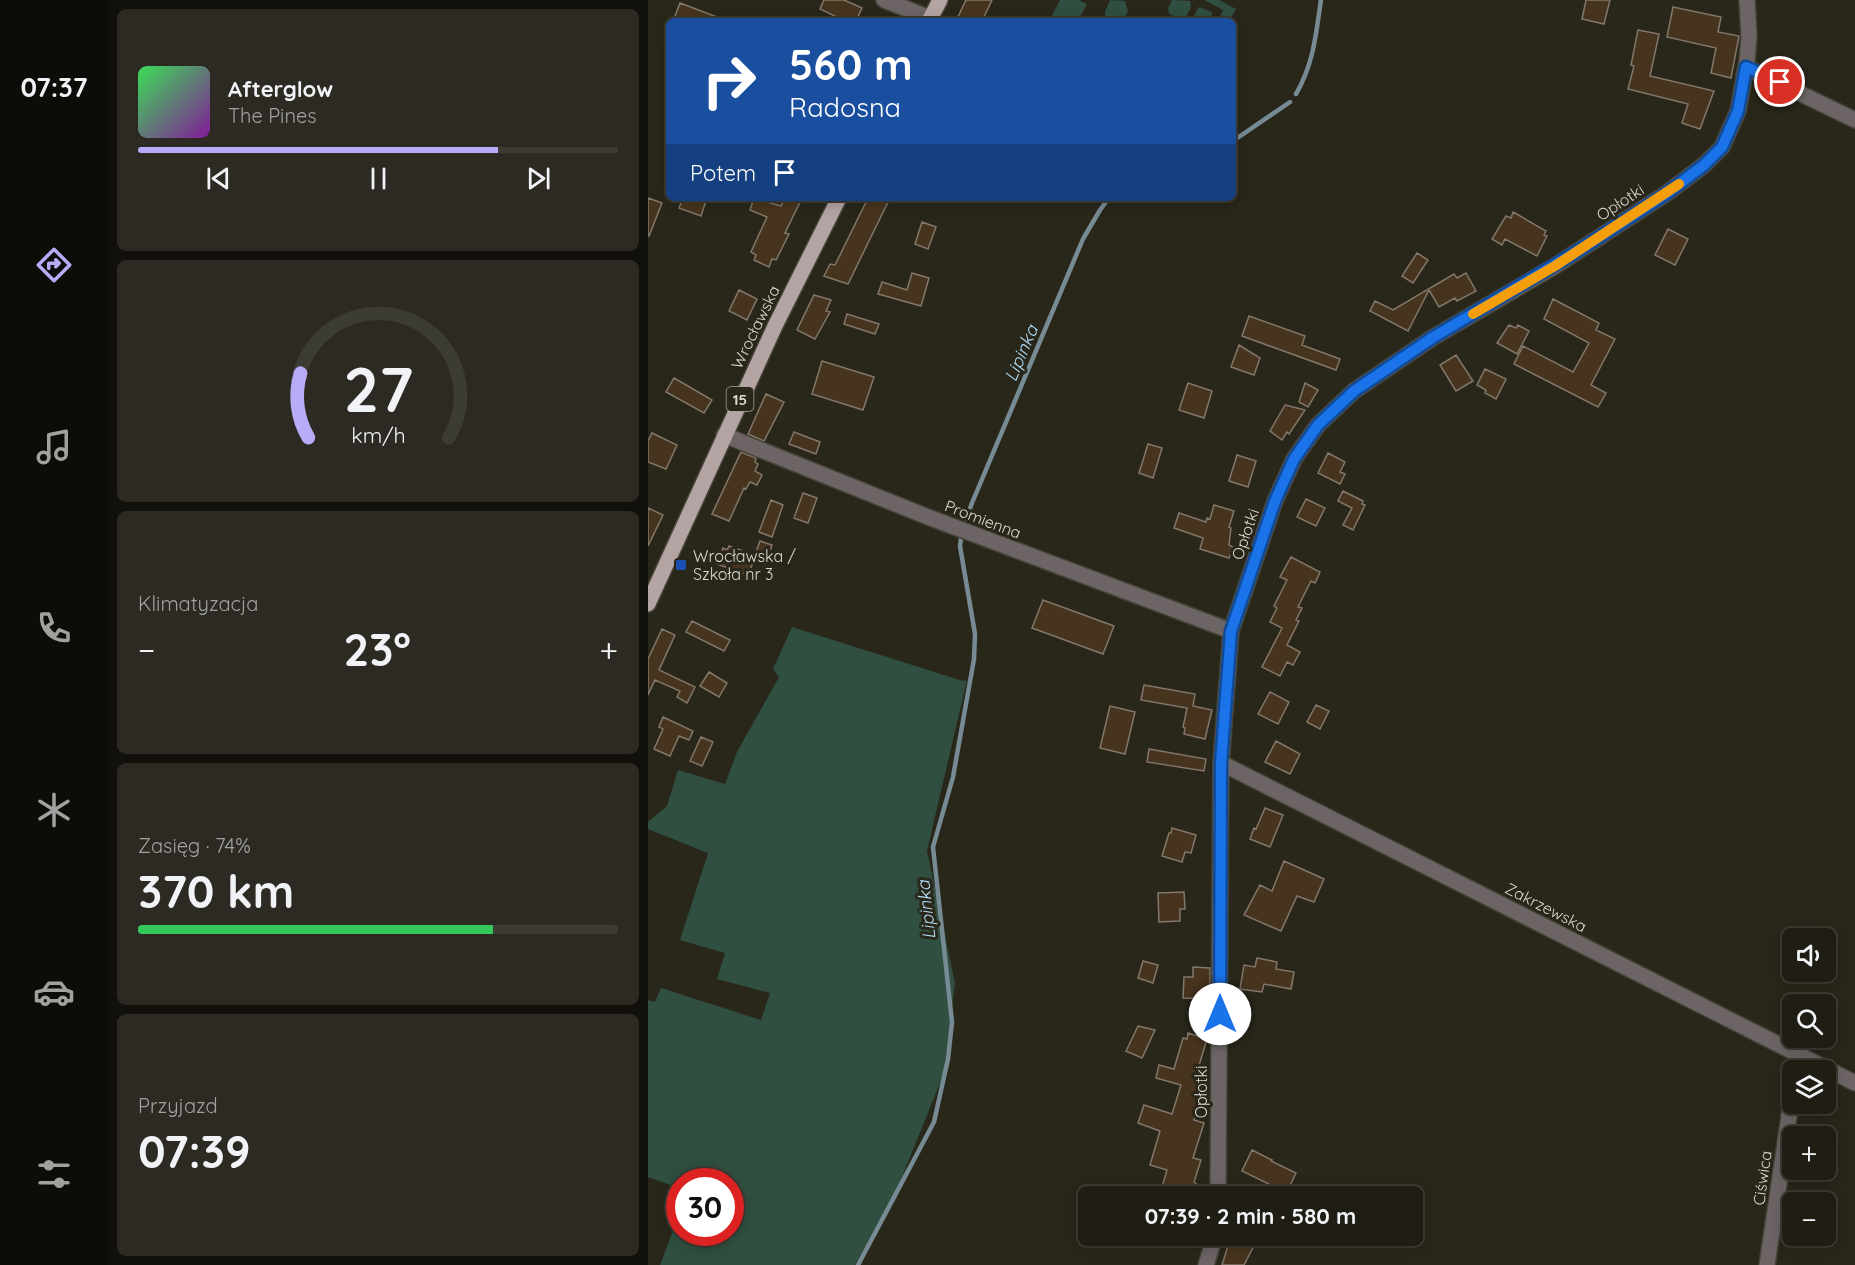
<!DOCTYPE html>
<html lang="pl">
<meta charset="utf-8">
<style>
body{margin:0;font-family:Quicksand,sans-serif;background:#2c2a22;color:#f1f3f6;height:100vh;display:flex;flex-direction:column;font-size:22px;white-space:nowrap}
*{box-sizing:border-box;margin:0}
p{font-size:20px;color:#a1a2a0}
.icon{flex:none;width:33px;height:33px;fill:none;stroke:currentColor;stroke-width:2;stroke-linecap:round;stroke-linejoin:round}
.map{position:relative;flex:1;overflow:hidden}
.panel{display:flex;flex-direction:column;gap:9px;padding:9px;background:#11100b;width:540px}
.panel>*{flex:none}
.guide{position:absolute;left:18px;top:18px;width:570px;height:183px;border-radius:9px;box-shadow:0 3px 15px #0003,0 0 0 2px #3c3b34;background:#1a4fa0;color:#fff;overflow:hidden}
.buttons{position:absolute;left:1134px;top:928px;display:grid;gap:12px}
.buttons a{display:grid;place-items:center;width:54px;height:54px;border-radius:9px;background:#1f1d14;box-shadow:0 3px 15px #0003,0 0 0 2px #3c3b34;font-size:30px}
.speed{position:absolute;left:18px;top:1168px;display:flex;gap:12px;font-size:30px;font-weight:700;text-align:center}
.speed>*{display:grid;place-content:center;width:78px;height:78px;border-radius:50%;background:#1f1d14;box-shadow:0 3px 15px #0003,0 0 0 2px #3c3b34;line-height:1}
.speed .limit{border:9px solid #d22;background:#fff;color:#111}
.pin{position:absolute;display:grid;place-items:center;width:51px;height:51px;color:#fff;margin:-26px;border:3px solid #fff;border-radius:50%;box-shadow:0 2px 6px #0007}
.me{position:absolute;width:66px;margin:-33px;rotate:0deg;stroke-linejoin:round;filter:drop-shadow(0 0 4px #0008)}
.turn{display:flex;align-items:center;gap:21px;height:126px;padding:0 24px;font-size:27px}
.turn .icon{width:78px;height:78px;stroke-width:2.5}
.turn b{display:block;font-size:42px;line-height:51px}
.then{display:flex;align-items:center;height:57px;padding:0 24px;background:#0003;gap:12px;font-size:22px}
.big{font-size:45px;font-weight:700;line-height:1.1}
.panel .card{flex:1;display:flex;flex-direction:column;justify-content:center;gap:9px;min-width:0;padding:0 21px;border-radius:9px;background:#2c2a22}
.panel .dial{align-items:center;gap:0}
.dial svg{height:156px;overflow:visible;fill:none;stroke:#3c3b34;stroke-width:7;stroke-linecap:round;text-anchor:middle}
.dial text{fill:#f1f3f6;stroke:none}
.song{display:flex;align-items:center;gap:18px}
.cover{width:72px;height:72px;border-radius:9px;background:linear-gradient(135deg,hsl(130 70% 55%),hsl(290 70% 35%))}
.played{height:6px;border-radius:3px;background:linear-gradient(90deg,#b8abf7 75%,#3c3b34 75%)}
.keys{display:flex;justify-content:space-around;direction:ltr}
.heat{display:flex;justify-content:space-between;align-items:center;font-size:33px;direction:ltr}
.charge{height:9px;border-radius:4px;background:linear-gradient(90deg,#34c759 74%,#3c3b34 0)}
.trip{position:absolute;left:430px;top:1186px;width:345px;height:60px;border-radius:9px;background:#1f1d14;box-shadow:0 3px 15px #0003,0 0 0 2px #3c3b34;font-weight:700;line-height:60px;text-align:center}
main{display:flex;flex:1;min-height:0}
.tab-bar{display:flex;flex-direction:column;width:108px;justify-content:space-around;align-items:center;background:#0c0c08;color:#a1a2a0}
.tab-bar .icon{width:42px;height:42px}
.tab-bar .current{color:#b8abf7}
.tab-bar b{font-size:27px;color:#f1f3f6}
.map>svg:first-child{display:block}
.green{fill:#304f41}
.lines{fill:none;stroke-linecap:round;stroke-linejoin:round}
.stream{stroke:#778b95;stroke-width:4.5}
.building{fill:#47341e;stroke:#82776a;stroke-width:1.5}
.minor-casing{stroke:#454337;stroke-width:18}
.major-casing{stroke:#454337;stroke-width:18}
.minor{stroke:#6d6565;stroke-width:15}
.major{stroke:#b4a4a3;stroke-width:15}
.route-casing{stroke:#114b97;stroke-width:15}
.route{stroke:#1a73e8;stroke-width:10}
.slow{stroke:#f59e0b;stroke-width:10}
.transit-dot{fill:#1a4fb4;stroke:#29271a;stroke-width:2}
.labels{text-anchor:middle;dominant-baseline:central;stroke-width:6;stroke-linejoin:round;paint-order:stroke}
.shield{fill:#29271a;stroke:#a6a49a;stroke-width:1.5}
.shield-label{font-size:15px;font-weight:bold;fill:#dbd9d1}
.street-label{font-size:16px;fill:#dbd9d1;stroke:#29271a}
.poi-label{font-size:16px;fill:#dbd9d1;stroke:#29271a;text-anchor:start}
.water-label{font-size:18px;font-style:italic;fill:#b0ddf8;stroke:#29271a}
</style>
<main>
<nav class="tab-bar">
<b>07:37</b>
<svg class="icon current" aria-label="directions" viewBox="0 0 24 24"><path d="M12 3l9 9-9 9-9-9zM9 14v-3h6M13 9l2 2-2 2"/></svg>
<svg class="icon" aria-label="music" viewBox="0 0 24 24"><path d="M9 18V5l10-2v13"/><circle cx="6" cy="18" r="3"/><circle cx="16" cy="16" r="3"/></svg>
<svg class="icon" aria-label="phone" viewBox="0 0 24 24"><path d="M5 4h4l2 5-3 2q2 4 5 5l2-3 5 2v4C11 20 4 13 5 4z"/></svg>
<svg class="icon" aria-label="climate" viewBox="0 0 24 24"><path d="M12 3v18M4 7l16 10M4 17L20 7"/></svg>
<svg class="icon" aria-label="car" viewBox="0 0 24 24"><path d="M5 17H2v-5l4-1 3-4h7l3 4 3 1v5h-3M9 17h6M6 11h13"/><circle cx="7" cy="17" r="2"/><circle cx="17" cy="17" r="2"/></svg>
<svg class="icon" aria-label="filters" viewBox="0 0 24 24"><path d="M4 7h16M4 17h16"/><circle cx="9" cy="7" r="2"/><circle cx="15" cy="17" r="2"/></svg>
</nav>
<section class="panel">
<div class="card">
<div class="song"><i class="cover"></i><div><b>Afterglow</b><p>The Pines</p></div></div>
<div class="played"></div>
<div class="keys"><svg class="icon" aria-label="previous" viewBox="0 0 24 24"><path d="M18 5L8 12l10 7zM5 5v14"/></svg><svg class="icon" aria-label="pause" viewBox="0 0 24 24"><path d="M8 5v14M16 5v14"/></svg><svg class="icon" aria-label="next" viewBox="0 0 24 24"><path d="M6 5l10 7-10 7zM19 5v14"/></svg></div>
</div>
<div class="card dial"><svg viewBox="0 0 100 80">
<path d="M14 69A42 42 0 1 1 86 69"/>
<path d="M14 69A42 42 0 0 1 10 36" stroke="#b8abf7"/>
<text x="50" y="56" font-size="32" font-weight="700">27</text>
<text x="50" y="72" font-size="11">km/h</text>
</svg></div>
<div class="card"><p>Klimatyzacja</p>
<div class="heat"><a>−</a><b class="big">23°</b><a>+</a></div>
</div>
<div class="card"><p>Zasięg · 74%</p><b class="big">370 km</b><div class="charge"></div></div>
<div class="card"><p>Przyjazd</p><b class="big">07:39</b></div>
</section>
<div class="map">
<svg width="1207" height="1265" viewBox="0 0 1207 1265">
<rect width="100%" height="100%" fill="#29271a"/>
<!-- green -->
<path class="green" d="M412,0h18l9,4 -9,17h-29z
M462,0l15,1 3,10 -5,10h-12l-6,-4v-5z
M524,0l18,1 1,6 -5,10 -5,2 -12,-5 -1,-6z
M556,0h15l17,9 -7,12h-11l5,-11z
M551,7l13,5 -1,9h-20z
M144,627l171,54 4,-1 -40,171 28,132 -11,90 -46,114 -43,78h-195l19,-50 1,18h50v-51h-50l-1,6 -31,-11v-177l7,2 6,-14 100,32 9,-27 -53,-14 8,-26 -45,-13 28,-87 -60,-24v-7l19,-16 11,-36 47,14 12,-32 42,-75 -6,-8z"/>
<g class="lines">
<!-- stream -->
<path class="stream" d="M648,94c18,-31 20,-61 25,-94
M585,141l57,-39
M317,522l7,-19 111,-264 17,-29 9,-12
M210,1265l76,-143 14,-63 4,-37 -19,-175 20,-70 21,-118 1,-25 -15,-88 1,-8"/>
</g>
<!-- building -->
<path class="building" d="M176,0h20l18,8 -6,13h-11l-25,-12z
M318,0h26l-10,21h-16l-8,-4z
M938,0h24l-6,24 -22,-5z
M32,3l45,17v1h-37l-13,-5z
M1025,7l48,10 -3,15 21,4 -8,42 -20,-5 5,-25 -49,-11z
M990,30l21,4 -9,42 64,15 -14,38 -18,-6 6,-19 -60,-15 6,-23 -3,-1z
M0,198l14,5 -13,33h-1z
M35,198h15l8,3 -5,15 -22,-8z
M106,198l27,8 4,-8h17l-17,35 4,1 -13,26 -4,-1 -3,8 -15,-7 2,-5 -5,-3 16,-35 -17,-7z
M220,198h22l-42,86 -24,-8 6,-12 5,1z
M865,212l33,19 -2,4 3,1 -10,20 -32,-17 -3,6 -10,-6 14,-23 5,2z
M274,222l14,5 -8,22 -13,-5z
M1020,229l20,10 -13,26 -20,-10z
M769,253l11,7 -15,23 -11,-7z
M264,273l17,5 -8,28 -43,-12 4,-12 25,8z
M818,273l10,18 -19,10 -2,-3 -16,9 -10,-17 -21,41 -38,-20 5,-10 18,9 61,-36 3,4z
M91,290l18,9 -10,21 -18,-9z
M166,295l17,5 -5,11 4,1 -15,27 -18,-9z
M905,299l46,24 -3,7 19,9 -24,46 15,8 -8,14 -84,-43 9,-18 50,26 16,-29 -45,-24z
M199,314l32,10 -4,10 -31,-10z
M601,316l56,20 -3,9 38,14 -4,11 -94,-34z
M861,325l7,3 2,-3 11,6 -12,23 -20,-11z
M591,345l21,13 -6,17 -23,-8z
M808,355l17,26 -17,10 -16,-26z
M174,361l52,16 -11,33 -51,-16z
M837,369l21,10 -10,20 -11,-6 1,-3 -9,-5z
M26,378l38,22 -8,13 -38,-21z
M540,383l24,8 -8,27 -25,-8z
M657,383l13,7 -10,17 -9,-5z
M118,394l18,8 -20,39 -16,-7z
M637,405l20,5 -16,24 -2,-2 -5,8 -12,-9z
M146,432l26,10 -4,12 -27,-10z
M4,433l25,12 -11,24 -18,-7v-21z
M500,444l14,4 -9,30 -14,-5z
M93,452l15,6 -1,4 3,2 -3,7 7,4 -5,10 -7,-3 -4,7 -2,-1 -15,33 -17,-7z
M680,453l17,9 -5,10 5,2 -5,10 -22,-11z
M589,455l19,6 -8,26 -19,-6z
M695,491l20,10 -1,3 3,1 -12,25 -10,-5 9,-17 -14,-7z
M155,493l14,5 -9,25 -14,-5z
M658,499l19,9 -9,18 -19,-9z
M123,500l12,5 -11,32 -13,-5z
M566,505l20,6 -5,16 2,1 -2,17 4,2 -4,11 -29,-9 3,-11 -29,-10 5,-15 27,9 1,-4 3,1z
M0,508l15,7 -15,31z
M112,541l12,4 -6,19 -12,-4 -6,15 -31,-11 6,-16 4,2 2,-4 26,9z
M643,557l29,15 -5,11 -4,-2 -13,26 4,1 -6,12 3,1 -12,24 13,7 -7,13 -6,-3 -7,14 -18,-9 20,-39 -12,-6 7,-14 -3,-2 13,-26 -7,-3z
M395,600l71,26 -11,28 -71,-26z
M44,621l38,19 -6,11 -38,-19z
M14,629l13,6 -16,35 36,17 -8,16 -10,-6 3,-6 -25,-11 -7,15v-36z
M61,672l18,11 -8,14 -19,-11z
M496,685l51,9 -2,12 19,4 -7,29 -21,-5 1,-6 -2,-1 4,-19 -46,-8z
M622,692l19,10 -11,22 -20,-10z
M668,705l13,6 -9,18 -13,-7z
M462,706l25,6 -10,42 -25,-6z
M15,717l30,14 -4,9 -10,-4 -9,20 -16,-7 9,-20 -4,-2z
M53,737l12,5 -11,24 -12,-5z
M628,741l24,13 -10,20 -25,-12z
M501,749l57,10 -2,12 -57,-9z
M617,808l18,7 -13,32 -20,-8 4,-11 2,1z
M524,828l24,7 -5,18 -6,-1 -3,10 -20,-6 7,-23h2z
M636,861l40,18 -10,23 -17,-6 -16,35 -37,-16 16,-30 12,6z
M536,892l1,17h-5v12l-21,1 -1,-29z
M609,958l20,4 -1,7 18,3 -3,17 -27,-5 -2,8 -22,-3 4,-24 11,2z
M495,961l15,4 -5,18 -15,-5z
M545,967l17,1v31l-27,-1 1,-21h9z
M490,1026l17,4 -13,28 -16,-7z
M540,1033l19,6 -13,43 10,3 -10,35 10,3 -11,35 8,2 -7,22 5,4 -3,11h-24l-12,-3 7,-24 -17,-5 10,-34 -22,-8 6,-18 28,9 9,-29 -25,-7 3,-13 15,4 9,-31 4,1z
M604,1150l20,10 -1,1 25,12 -11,23 -12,-5 2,-4 -33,-16z
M583,1236h28l-15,29h-22z"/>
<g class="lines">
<defs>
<path id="minor" d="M236,0l46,18
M1098,67l109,53
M76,435l204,82 303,114
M573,763l634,320
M1148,1071l3,-16
M570,1197l3,-434 10,-132 44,-130 19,-42 24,-34 36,-34 78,-53 123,-72 112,-73 37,-28 18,-18 16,-36 9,-50 2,-25 -2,-36
M558,1265l9,-29
M1119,1265l25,-169"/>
<path id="major" d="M281,21l11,-21
M0,604l127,-278 64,-128"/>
</defs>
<!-- minor casing -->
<use href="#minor" class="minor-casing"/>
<!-- major casing -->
<use href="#major" class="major-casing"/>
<!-- minor -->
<use href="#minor" class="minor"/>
<!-- major -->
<use href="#major" class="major"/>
</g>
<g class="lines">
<defs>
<path id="route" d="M572,1014l1,-251 10,-132 44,-130 19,-42 24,-34 36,-34 78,-53 141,-84 94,-61 37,-28 18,-18 16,-36 8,-44 34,15"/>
</defs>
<!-- route casing -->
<use href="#route" class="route-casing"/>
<!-- route -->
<use href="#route" class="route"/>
<!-- slow -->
<path class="slow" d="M825,314l82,-48 124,-82"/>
</g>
<!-- markers -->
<rect class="transit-dot" x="27" y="559" width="12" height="12" rx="3"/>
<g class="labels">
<!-- shield labels -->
<rect class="shield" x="78.5" y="387" width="27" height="24" rx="4.5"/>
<g class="shield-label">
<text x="92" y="399">15</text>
</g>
<!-- street labels -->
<g class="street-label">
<text transform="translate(972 202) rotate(-33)">Opłotki</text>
<text transform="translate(107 327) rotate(-64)">Wrocławska</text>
<text transform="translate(335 519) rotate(21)">Promienna</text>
<text transform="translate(597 534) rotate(-71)">Opłotki</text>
<text transform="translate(898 907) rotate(27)">Zakrzewska</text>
<text transform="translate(553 1092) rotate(-90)">Opłotki</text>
<text transform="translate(1114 1178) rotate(-82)">Ciświca</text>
</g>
<!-- poi labels -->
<g class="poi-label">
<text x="45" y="556">Wrocławska /<tspan x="45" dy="18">Szkoła nr 3</tspan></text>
</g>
<!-- water labels -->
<g class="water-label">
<text transform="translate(373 353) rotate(-67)">Lipinka</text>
<text transform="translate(278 910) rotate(-96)">Lipinka</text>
</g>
</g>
</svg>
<div class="buttons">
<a><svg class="icon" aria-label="sound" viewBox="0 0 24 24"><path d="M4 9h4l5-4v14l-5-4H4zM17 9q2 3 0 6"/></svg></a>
<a><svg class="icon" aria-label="search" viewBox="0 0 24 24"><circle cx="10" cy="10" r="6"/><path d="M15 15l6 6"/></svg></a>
<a><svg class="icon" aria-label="layers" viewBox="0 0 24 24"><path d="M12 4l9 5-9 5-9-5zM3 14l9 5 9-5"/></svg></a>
<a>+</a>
<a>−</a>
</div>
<div class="speed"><div class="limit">30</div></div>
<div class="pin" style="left:1132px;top:82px;background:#d93025"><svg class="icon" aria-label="arrive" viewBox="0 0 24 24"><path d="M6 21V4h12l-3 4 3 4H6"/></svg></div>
<svg class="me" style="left:572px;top:1014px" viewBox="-20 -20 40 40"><circle r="19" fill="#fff"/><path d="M0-13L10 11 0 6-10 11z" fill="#1a73e8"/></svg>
<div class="trip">07:39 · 2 min · 580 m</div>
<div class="guide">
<div class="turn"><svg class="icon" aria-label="right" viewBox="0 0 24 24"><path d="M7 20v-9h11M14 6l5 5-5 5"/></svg><div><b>560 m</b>Radosna</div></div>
<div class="then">Potem<svg class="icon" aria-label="arrive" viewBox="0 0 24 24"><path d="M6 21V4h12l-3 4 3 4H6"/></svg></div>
</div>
</div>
</main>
